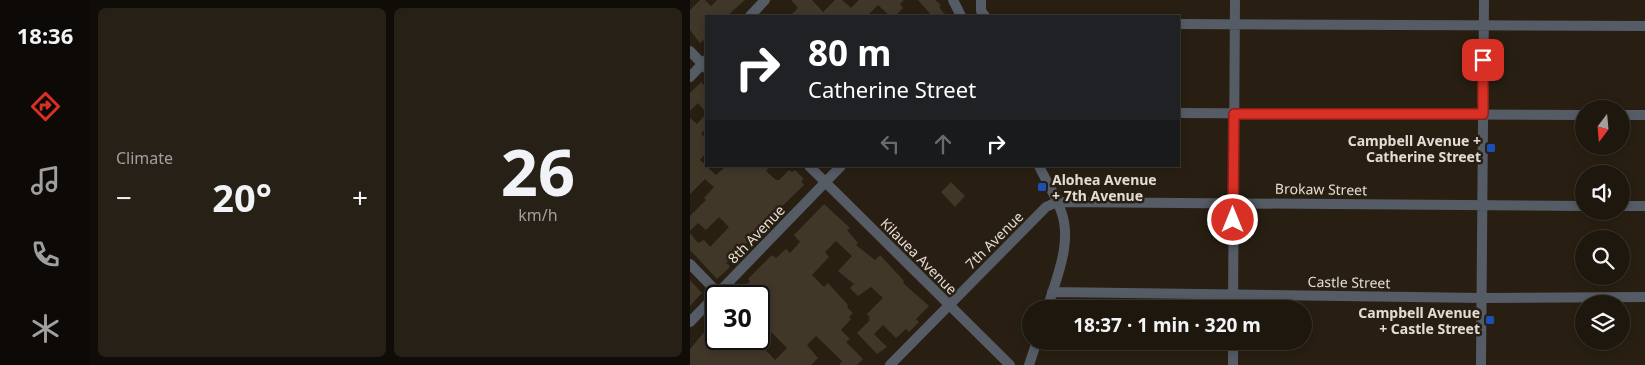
<!DOCTYPE html>
<meta charset="utf-8">
<style>
body{margin:0;font-family:"Noto Sans",sans-serif;background:#262017;color:#f1f3f6;height:100vh;display:flex;flex-direction:column;font-size:19px;white-space:nowrap}
*{box-sizing:border-box;margin:0}
p{font-size:16px;color:#a19f9e}
.icon{flex:none;width:28px;height:28px;fill:none;stroke:currentColor;stroke-width:2;stroke-linecap:round;stroke-linejoin:round}
.map{position:relative;flex:1;overflow:hidden}
.panel{display:flex;flex-direction:column;gap:8px;padding:8px;background:#100d08;width:600px}
.panel>*{flex:none}
.top-card{position:absolute;left:15px;top:15px;width:475px;height:152px;border-radius:0px;box-shadow:0 2px 8px #0003,0 0 0 1px #3c362e;background:#202124;color:#fff;overflow:hidden}
.needle{width:32px;rotate:196deg}
.fabs{position:absolute;left:885px;top:100px;display:grid;gap:10px}
.fabs a{display:grid;place-items:center;width:55px;height:55px;border-radius:50%;background:#1e170e;box-shadow:0 2px 8px #0003,0 0 0 1px #3c362e;font-size:25px}
.speed{position:absolute;left:15px;top:285px;display:flex;gap:10px;font-size:25px;font-weight:700;text-align:center}
.speed>*{display:grid;place-content:center;width:65px;height:65px;border-radius:50%;background:#1e170e;box-shadow:0 2px 8px #0003,0 0 0 1px #3c362e;line-height:1}
.speed .limit{border:2px solid #111;border-radius:8px;background:#fff;color:#111}
.pin{position:absolute;display:grid;place-items:center;width:42px;height:42px;color:#fff;margin:-21px;border-radius:10px;box-shadow:0 2px 8px #0006}
.me{position:absolute;width:55px;margin:-28px;rotate:0deg;stroke-linejoin:round;filter:drop-shadow(0 0 4px #0008)}
.turn{display:flex;align-items:center;gap:18px;height:105px;padding:0 20px;font-size:22px}
.turn .icon{width:65px;height:65px;stroke-width:2.5}
.turn b{display:block;font-size:35px;line-height:42px}
.lanes{display:flex;align-items:center;height:48px;padding:0 20px;background:#0003;justify-content:center;gap:25px;direction:ltr}
.lanes .off{opacity:.35}
.big{font-size:38px;font-weight:700;line-height:1.1}
.panel .card{flex:1;display:flex;flex-direction:column;justify-content:center;gap:8px;min-width:0;padding:0 18px;border-radius:8px;background:#262017}
.panel .dial{align-items:center;gap:0}
.dial b{font-size:65px;line-height:1}
.heat{display:flex;justify-content:space-between;align-items:center;font-size:28px;direction:ltr}
.panel .tiles{flex:1;display:grid;gap:8px;grid-template-columns:repeat(2,1fr)}
.trip{position:absolute;left:332px;top:300px;width:290px;height:50px;border-radius:25px;background:#1e170e;box-shadow:0 2px 8px #0003,0 0 0 1px #3c362e;font-weight:700;line-height:50px;text-align:center}
main{display:flex;flex:1;min-height:0}
.tabs{display:flex;flex-direction:column;width:90px;justify-content:space-around;align-items:center;background:#0c0906;color:#a19f9e}
.tabs .icon{width:35px;height:35px}
.tabs .on{color:#d93025}
.tabs b{font-size:22px;color:#f1f3f6}
.map>svg:first-child{display:block}
.building{fill:#413729}
.lines{fill:none;stroke-linecap:round;stroke-linejoin:round}
.minor{stroke:#555c66;stroke-width:10}
.route-casing{stroke:#8d1f18;stroke-width:12}
.route{stroke:#d93025;stroke-width:9}
.transit-dot{fill:#1a4fb4;stroke:#281f12;stroke-width:2}
.labels{text-anchor:middle;dominant-baseline:central;stroke-width:5;stroke-linejoin:round;paint-order:stroke}
.poi-label{font-size:14px;font-weight:bold;fill:#e3dcd4;stroke:#281f12;text-anchor:end}
.street-label{font-size:14px;fill:#e3dcd4;stroke:#281f12}
</style>
<main>
<nav class="tabs">
<b>18:36</b>
<svg class="icon on" aria-label="directions" viewBox="0 0 24 24"><path d="M12 3l9 9-9 9-9-9zM9 14v-3h6M13 9l2 2-2 2"/></svg>
<svg class="icon" aria-label="music" viewBox="0 0 24 24"><path d="M9 18V5l10-2v13"/><circle cx="6" cy="18" r="3"/><circle cx="16" cy="16" r="3"/></svg>
<svg class="icon" aria-label="phone" viewBox="0 0 24 24"><path d="M5 4h4l2 5-3 2q2 4 5 5l2-3 5 2v4C11 20 4 13 5 4z"/></svg>
<svg class="icon" aria-label="climate" viewBox="0 0 24 24"><path d="M12 3v18M4 7l16 10M4 17L20 7"/></svg>
</nav>
<section class="panel">
<div class="tiles">
<div class="card"><p>Climate</p>
<div class="heat"><a>−</a><b class="big">20°</b><a>+</a></div>
</div>
<div class="card dial"><b>26</b><p>km/h</p></div>
</div>
</section>
<div class="map">
<svg width="955" height="365" viewBox="0 0 955 365">
<rect width="100%" height="100%" fill="#281f12"/>
<!-- building -->
<path class="building" d="M10,0h5l6,6 6,-6h28l-18,16h-21v28l-3,-4 -3,3 -10,-13v-20z
M101,0h21l11,12 12,-12h7l9,8 8,-8h45l-4,4 3,4 -8,8h-5l-12,-11 -11,11h-77l8,-8z
M228,0h17l6,5 -2,2 7,9h-14z
M11,82l5,6v24l-8,-9 -8,8v-18z
M16,114v14l-5,6 5,4v15l-6,7 16,15 10,-9h44l-4,5 10,9h3l10,-10 3,2 3,-2 9,9 -3,2 3,4 -38,37 3,3 -24,19 -19,19 4,3 -2,3 -11,10 -27,-29v-17l8,10 6,-3 6,7 19,-20 -10,-10 -13,13 -8,-7 -8,8v-15l16,-16 -2,-2 10,-11 -9,-8 -15,15v-76l7,6z
M261,182l14,14 -10,11 -14,-15z
M134,204l26,24 -3,2 11,13 -2,2 19,15 5,-5 24,26 -1,2 26,23 -13,13 3,3 -10,10 -3,-3 -10,9 -13,-13 -9,9 13,13 -10,7 -20,-21 13,-13 -2,-1 2,-2 -3,-3 16,-16 -12,-11 -13,9 -8,-8 4,-4 -16,-13 14,-15 -16,-15 -11,11 4,5 -17,18 12,12 4,-4 20,22 -1,2 6,6 -4,4 2,2 -10,11 9,9 -4,3 17,17 -6,6h-18l3,-4 -26,-25 -9,9 11,13 -7,7h-121v-16l15,-18 17,17 5,-3 5,5 11,-11h12l20,21 12,-12 -28,-28v-24h-16l-4,-3 11,-12 -2,-2 24,-24 4,3 10,-9 4,4 10,-11 -6,-7z
M0,280l12,13 -12,13z"/>
<g class="lines">
<!-- minor -->
<path class="minor" d="M263,0l8,16
M291,0v11l4,5
M60,16l15,-16
M489,24l466,2
M0,51l16,17
M0,77l16,-17
M489,113l405,2
M931,115h24
M119,166l201,199
M349,166c7,15 17,30 22,45 12,31 -5,68 -14,98
M931,206h24
M0,264l28,29
M362,292l430,6 163,-1
M543,309l2,-309
M0,322l151,-156
M200,365l156,-158 11,-5 527,4
M339,365l8,-24
M543,365v-24
M791,365l3,-365"/>
</g>
<g class="lines">
<defs>
<path id="route" d="M543,220l1,-106h249v-54"/>
</defs>
<!-- route casing -->
<use href="#route" class="route-casing"/>
<!-- route -->
<use href="#route" class="route"/>
</g>
<!-- markers -->
<g class="transit-dot">
<rect x="796" y="143" width="10" height="10" rx="2.5"/>
<rect x="347" y="182" width="10" height="10" rx="2.5"/>
<rect x="795" y="315" width="10" height="10" rx="2.5"/>
</g>
<g class="labels">
<!-- poi labels -->
<g class="poi-label">
<text x="791" y="140">Campbell Avenue +<tspan x="791" dy="16">Catherine Street</tspan></text>
<text x="362" y="179" text-anchor="start">Alohea Avenue<tspan x="362" dy="16">+ 7th Avenue</tspan></text>
<text x="790" y="312">Campbell Avenue<tspan x="790" dy="16">+ Castle Street</tspan></text>
</g>
<!-- street labels -->
<g class="street-label">
<text transform="translate(631 189) rotate(1)">Brokaw Street</text>
<text transform="translate(66 234) rotate(-46)">8th Avenue</text>
<text transform="translate(304 240) rotate(-45)">7th Avenue</text>
<text transform="translate(229 256) rotate(45)">Kilauea Avenue</text>
<text transform="translate(659 282) rotate(1)">Castle Street</text>
</g>
</g>
</svg>
<div class="fabs">
<a><svg class="needle" viewBox="-14 -14 28 28"><path d="M0-13l5 13h-10z" fill="#e53935"/><path d="M0 13l5-13h-10z" fill="#a19f9e"/></svg></a>
<a><svg class="icon" aria-label="sound" viewBox="0 0 24 24"><path d="M4 9h4l5-4v14l-5-4H4zM17 9q2 3 0 6"/></svg></a>
<a><svg class="icon" aria-label="search" viewBox="0 0 24 24"><circle cx="10" cy="10" r="6"/><path d="M15 15l6 6"/></svg></a>
<a><svg class="icon" aria-label="layers" viewBox="0 0 24 24"><path d="M12 4l9 5-9 5-9-5zM3 14l9 5 9-5"/></svg></a>
</div>
<div class="speed"><div class="limit">30</div></div>
<div class="pin" style="left:793px;top:60px;background:#d93025"><svg class="icon" aria-label="arrive" viewBox="0 0 24 24"><path d="M6 21V4h12l-3 4 3 4H6"/></svg></div>
<svg class="me" style="left:543px;top:220px" viewBox="-20 -20 40 40"><circle r="17" fill="#d93025" stroke="#fff" stroke-width="3"/><path d="M0-11L8 9 0 5-8 9z" fill="#fff"/></svg>
<div class="trip">18:37 · 1 min · 320 m</div>
<div class="top-card">
<div class="turn"><svg class="icon" aria-label="right" viewBox="0 0 24 24"><path d="M7 20v-9h11M14 6l5 5-5 5"/></svg><div><b>80 m</b>Catherine Street</div></div>
<div class="lanes"><svg class="icon off" aria-label="left" viewBox="0 0 24 24"><path d="M17 20v-9H6M10 6l-5 5 5 5"/></svg><svg class="icon off" aria-label="ahead" viewBox="0 0 24 24"><path d="M12 20V5M6 11l6-6 6 6"/></svg><svg class="icon" aria-label="right" viewBox="0 0 24 24"><path d="M7 20v-9h11M14 6l5 5-5 5"/></svg></div>
</div>
</div>
</main>
